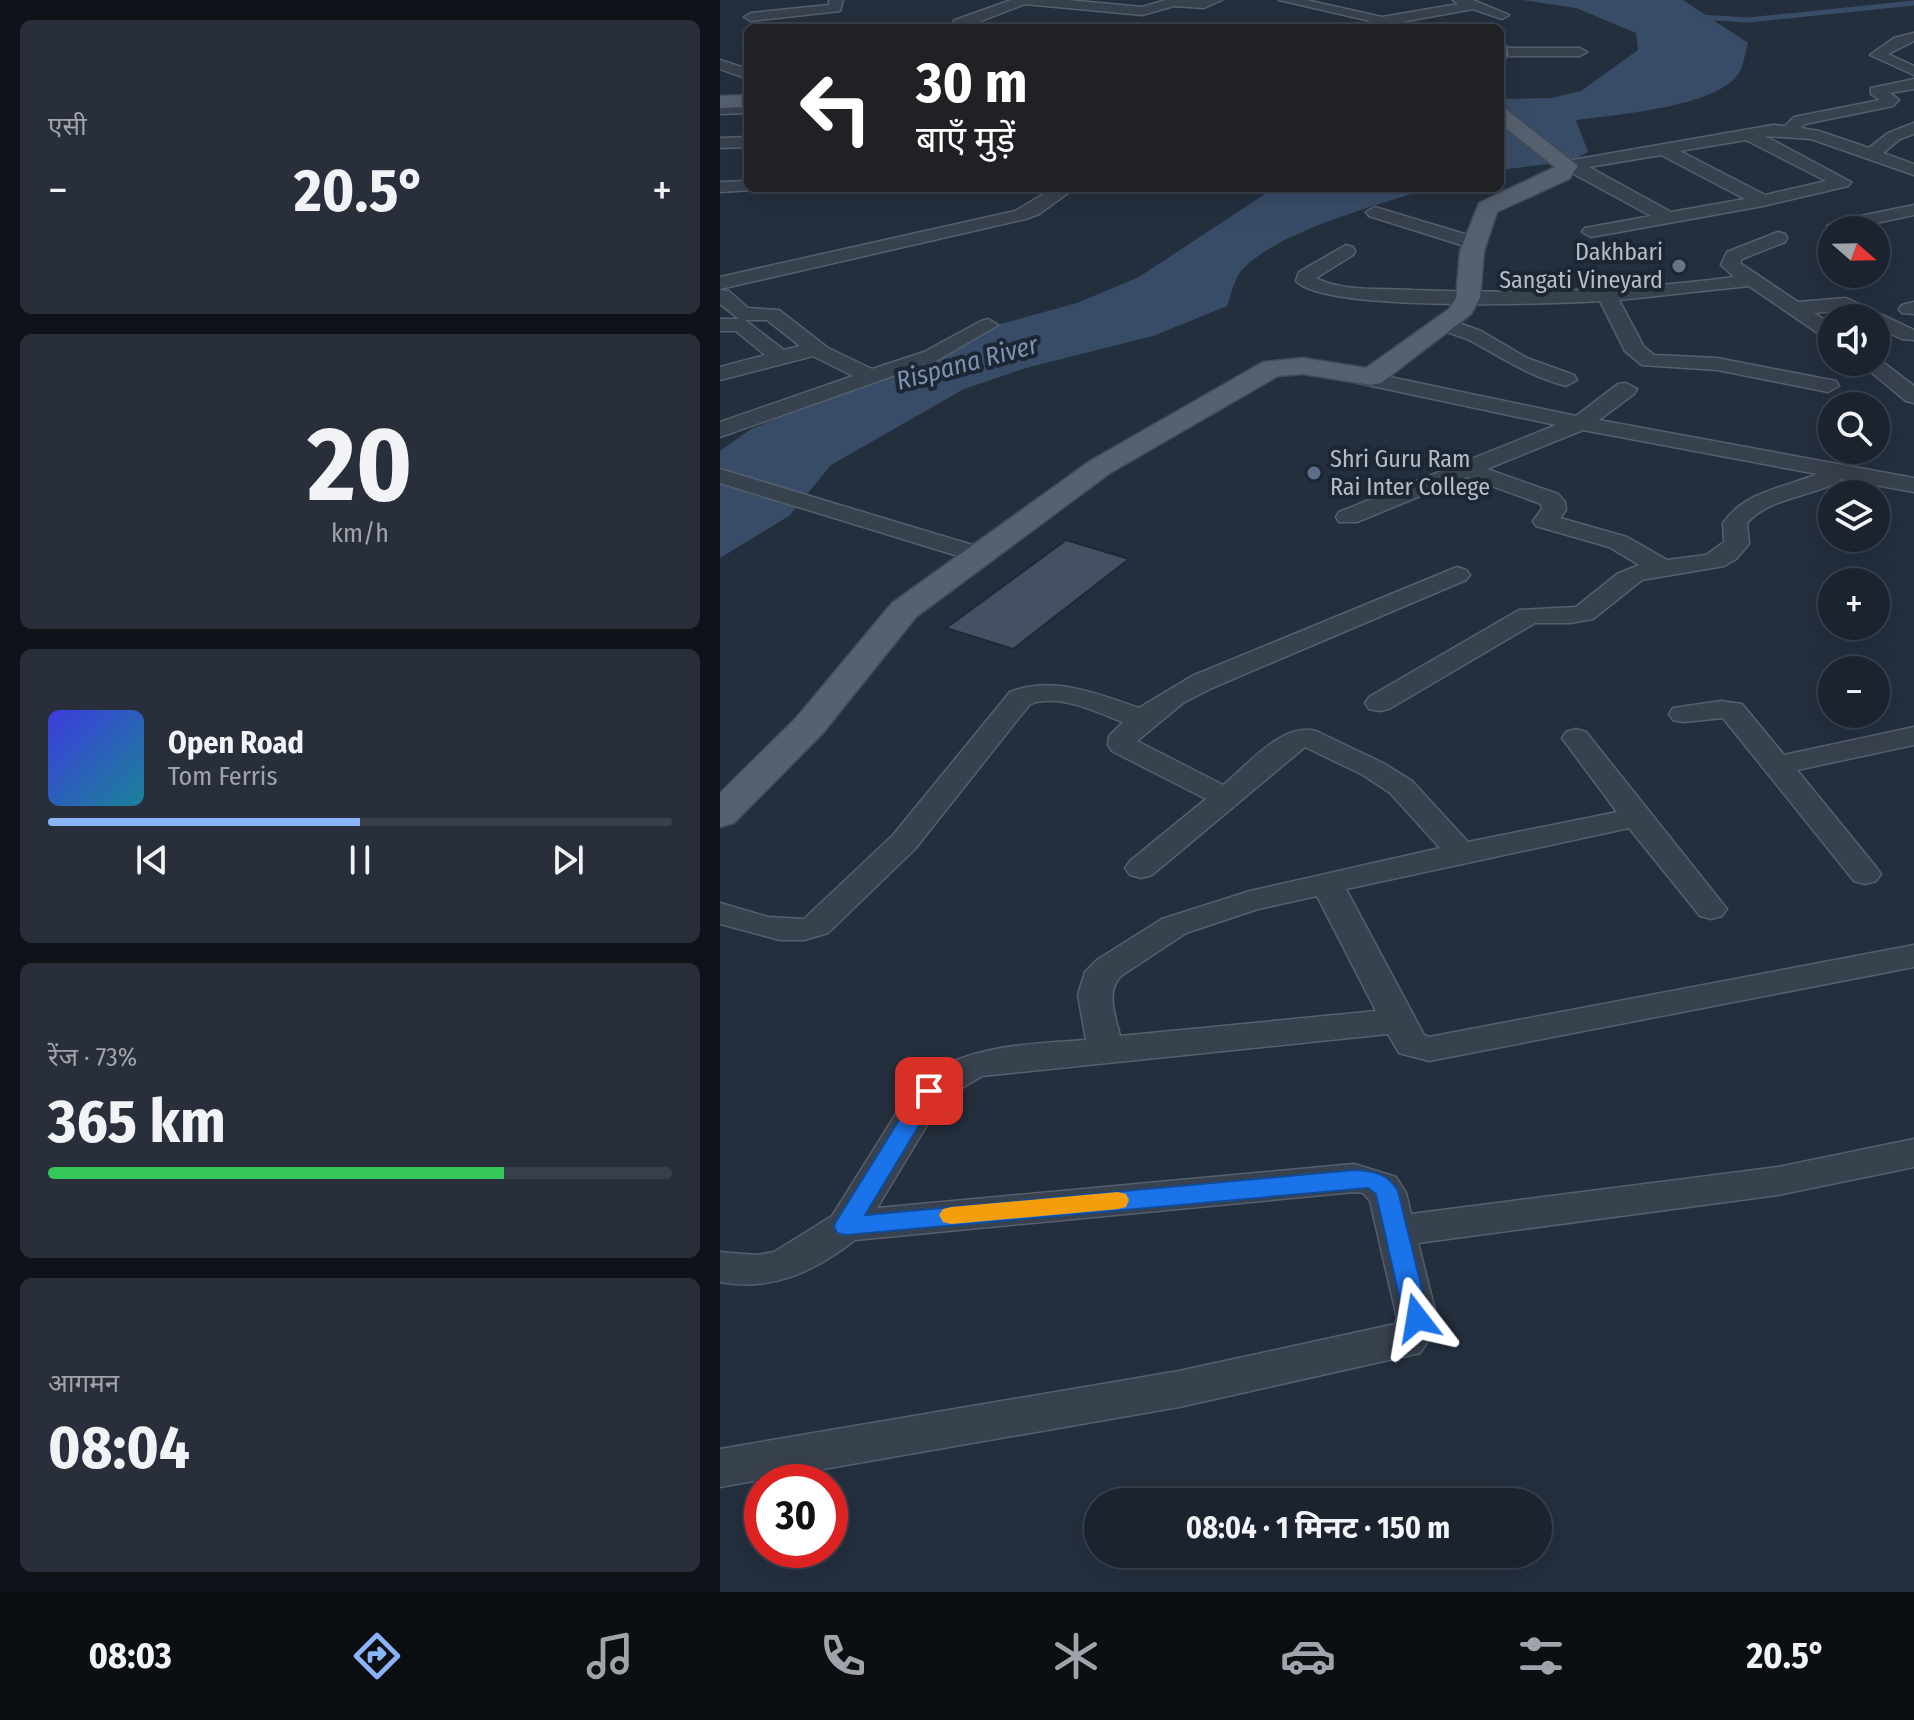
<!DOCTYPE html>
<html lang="hi">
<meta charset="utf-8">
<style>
body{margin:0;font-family:"Fira Sans Condensed","Noto Sans Devanagari",sans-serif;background:#282f3a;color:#f1f3f6;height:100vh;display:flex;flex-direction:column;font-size:30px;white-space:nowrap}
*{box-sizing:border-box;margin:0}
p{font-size:26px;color:#a0a4aa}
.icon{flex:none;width:44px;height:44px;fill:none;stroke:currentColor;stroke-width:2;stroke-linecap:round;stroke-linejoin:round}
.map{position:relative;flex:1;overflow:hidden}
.panel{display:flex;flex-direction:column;gap:20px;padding:20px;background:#0f1319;width:720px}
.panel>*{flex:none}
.guide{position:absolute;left:24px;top:24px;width:760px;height:168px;border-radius:12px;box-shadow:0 8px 32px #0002,0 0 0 2px #39404a;background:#202124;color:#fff;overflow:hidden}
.needle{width:52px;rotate:110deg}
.fabs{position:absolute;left:1098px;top:216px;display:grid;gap:16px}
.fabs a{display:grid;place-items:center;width:72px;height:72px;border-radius:50%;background:#1b232e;box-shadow:0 8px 32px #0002,0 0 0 2px #39404a;font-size:40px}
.speed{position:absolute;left:24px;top:1464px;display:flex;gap:16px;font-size:40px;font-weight:700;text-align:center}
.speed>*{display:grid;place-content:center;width:104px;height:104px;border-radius:50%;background:#1b232e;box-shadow:0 8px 32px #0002,0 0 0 2px #39404a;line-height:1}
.speed .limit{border:12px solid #d22;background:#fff;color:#111}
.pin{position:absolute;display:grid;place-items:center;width:68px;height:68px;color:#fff;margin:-34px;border-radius:16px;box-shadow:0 4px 12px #0006}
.me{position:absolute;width:88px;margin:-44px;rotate:346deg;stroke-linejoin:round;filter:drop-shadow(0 0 6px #0008)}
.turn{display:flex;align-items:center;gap:28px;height:168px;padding:0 40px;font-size:36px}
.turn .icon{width:104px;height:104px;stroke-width:2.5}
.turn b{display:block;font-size:56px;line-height:68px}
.big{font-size:60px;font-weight:700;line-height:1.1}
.panel .tile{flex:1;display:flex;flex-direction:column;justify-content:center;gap:12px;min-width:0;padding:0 28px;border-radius:12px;background:#282f3a}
.panel .dial{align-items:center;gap:0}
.dial b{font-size:104px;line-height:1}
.song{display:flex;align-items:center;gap:24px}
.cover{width:96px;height:96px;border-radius:12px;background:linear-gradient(135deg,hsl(240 70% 55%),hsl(190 70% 35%))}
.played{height:8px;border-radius:4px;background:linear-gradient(90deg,#8ab4f8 50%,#39404a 50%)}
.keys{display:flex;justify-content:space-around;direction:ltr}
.heat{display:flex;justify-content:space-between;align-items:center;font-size:44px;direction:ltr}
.charge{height:12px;border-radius:6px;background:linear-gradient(90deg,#34c759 73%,#39404a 0)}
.trip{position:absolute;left:364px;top:1488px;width:468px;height:80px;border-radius:40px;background:#1b232e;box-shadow:0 8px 32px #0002,0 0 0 2px #39404a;font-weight:700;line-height:80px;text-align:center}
.tabs{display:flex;height:128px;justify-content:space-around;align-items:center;background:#0b0e12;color:#a0a4aa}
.tabs .icon{width:56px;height:56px}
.tabs .current{color:#8ab4f8}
.tabs b{font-size:36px;color:#f1f3f6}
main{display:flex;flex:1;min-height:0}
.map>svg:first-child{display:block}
.water{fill:#394c67}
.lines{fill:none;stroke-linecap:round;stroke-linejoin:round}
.stream{stroke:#394c67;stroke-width:5}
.building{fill:#455162;stroke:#1f2835;stroke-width:2}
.minor-casing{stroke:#565f6c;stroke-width:3}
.major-casing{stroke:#414a57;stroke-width:3}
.minor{fill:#38414e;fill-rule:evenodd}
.major{fill:#56606e;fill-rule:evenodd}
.route{fill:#1a73e8;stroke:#114b97;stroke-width:2}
.slow{fill:#f59e0b}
.worship-dot{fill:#6b7280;stroke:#1d2633;stroke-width:3}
.service-dot{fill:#5c6f8a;stroke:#1d2633;stroke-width:3}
.labels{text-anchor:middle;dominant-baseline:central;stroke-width:8;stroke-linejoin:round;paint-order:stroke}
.far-poi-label{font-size:24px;fill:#b4bcc9;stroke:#1d2633;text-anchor:end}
.far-water-label{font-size:26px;font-style:italic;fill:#7c92b1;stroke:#1d2633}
</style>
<main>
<section class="panel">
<div class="tile"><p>एसी</p>
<div class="heat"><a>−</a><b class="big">20.5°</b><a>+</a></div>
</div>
<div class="tile dial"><b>20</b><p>km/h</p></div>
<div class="tile">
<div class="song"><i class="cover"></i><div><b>Open Road</b><p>Tom Ferris</p></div></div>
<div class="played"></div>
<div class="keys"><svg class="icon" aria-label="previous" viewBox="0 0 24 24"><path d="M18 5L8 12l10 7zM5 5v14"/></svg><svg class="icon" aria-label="pause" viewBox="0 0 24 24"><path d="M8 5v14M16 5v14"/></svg><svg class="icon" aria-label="next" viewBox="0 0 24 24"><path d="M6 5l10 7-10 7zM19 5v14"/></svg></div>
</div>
<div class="tile"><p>रेंज · 73%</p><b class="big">365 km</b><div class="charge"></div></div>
<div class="tile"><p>आगमन</p><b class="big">08:04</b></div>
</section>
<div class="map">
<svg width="1194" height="1592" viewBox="0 0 1194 1592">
<rect width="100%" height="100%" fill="#242f3e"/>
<!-- water -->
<path class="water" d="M802,0h161l65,43c-3,9 -4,22 -9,30 -21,34 -125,42 -163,47l12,32 -18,9 -70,9v-71l51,-1 30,-7 57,-41 -2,-17 -60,-25z
M554,188h156c-53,18 -152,42 -189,83 -7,9 -10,24 -14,35l-74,30 -127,32 -62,21 -133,76 -42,51 -69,42v-107l31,-22 124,-51 111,-50 91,-25 62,-26z"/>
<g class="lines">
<!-- stream -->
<path class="stream" d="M978,17l50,3 166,-17"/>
</g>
<!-- building -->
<path class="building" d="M346,540l63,19 -116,90 -67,-21z"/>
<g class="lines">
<defs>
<path id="minor" d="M109,0h14l-3,11 -89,10 -7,-4 7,-4 78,-8z
M291,0h57l74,7 24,-7h56l-18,8 -30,-2 -32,9 -117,-11 -62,24h-16l8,-8z
M559,0h27l76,17 76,-13 -5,-4h20l36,15 -7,4 -29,-10 -77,14 7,5h-19l-18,-8z
M1194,33v8l-26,13 26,12v9l-44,-20 24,-17z
M780,48h80l7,4 -7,4h-78z
M0,60l28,9v10l-28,-10z
M1194,79v10l-24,4 9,7 -6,6 -88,18 -4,4 18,3 50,17 19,-15 26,-10v11l-14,5 -17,14 31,11v11l-103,-36 -46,-3 86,46 -3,4 -85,20 -172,31 -9,-5 3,-4 66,-12 -92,-50 8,-5 206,-36 12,1 9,-9 86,-17 -9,-6v-6zM1026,140l80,41 -61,14 -85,-44zM941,155l84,44 -74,13 -82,-45z
M28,103v10l-28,1v-10z
M28,137v10l-28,1v-10z
M28,181v7l6,2 -34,2v-10z
M334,188h21l-36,26 -13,5 -306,70v-12l295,-66z
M1194,205v10l-71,15h-11l-5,-4 9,-5z
M655,207l106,32 2,4 -9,6 -105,-33 -3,-4z
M1058,232l7,2 2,4 -2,4 -43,17 -2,4 58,39 48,-4 68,32v10l-12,-1 -26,-12v-9h-17l-16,-8 -29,3 18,12v15l-7,-2 -76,-52 -130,14 25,47 10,8 63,3 119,23 3,5 -11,6 -111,-22 -75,-5 -17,-14 -25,-50c-49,3 -277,11 -304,-20l3,-9 47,-27 7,2 2,4 -2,4 -37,23c28,14 65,10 96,12 108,4 215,1 322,-13l-13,-12 6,-13z
M0,290l9,1 19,17 31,2 49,38 44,21 52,-17 57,-31 7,-2 10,6 -60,35 -218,77v-15l133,-46 -40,-20 -93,24v-13l45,-12 -29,-24h-16v-12h19l-19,-15zM25,320h22l33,26 -16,4z
M1194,302v12l-12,-1 -3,-4 3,-4z
M725,318l36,13 46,27 47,17 3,5 -11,6c-36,-9 -65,-29 -97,-46 -11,-5 -26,-7 -34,-16z
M1156,357l38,29v17l-8,-2 -47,-39h17z
M646,372l210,44 42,-32 8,-1 11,6 -3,5 -35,26 315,58v14l-72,-13c-29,19 -71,17 -95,44l2,21 -13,15 -12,7 -82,14 -49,39 -23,4h-35l-146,86 -10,2 -10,-2 -4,-6 4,-6 150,-87 57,-3 41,-33 22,-9 -30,-18 -73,-21 -3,-5 9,-12 -1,-5 -74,-27 -110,45h-18l-3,-5 3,-5 217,-87 -198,-42 -3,-5zM863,430l234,44c-33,14 -72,17 -94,49l1,19 -18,13 -39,5 -40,-23 -67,-19 6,-8 -1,-8 -7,-8 -71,-25z
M0,469l269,81 3,5 -3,5h-18l-251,-77z
M737,567l9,3 4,5 -4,5 -254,108 -29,15 -46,38 86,44c25,-20 59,-63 93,-54l67,32 29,18 56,61 149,-30 -55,-74 4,-6 10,-3 10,3 141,177 -5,7 -11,3 -11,-3 -71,-88 -283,61 78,146 5,2 485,-92v22l-485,94 -30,-8 -11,-19 -406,42 -40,24 -65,108 477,-44 42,13 10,16 5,21 367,-47 136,-28v28l-136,28 -360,48 19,75 -2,13 -15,22 -241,54 -459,80v-38l459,-78 216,-47 2,-6 -27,-117 -7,-8 -9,-1 -499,48c-40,31 -83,52 -135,42v-30l36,3 18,-3 58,-36 84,-134c50,-37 110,-38 170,-42l-8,-45 7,-23 12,-12 65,-41 88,-28 190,-43 -50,-55 -27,-18 -58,-28 -153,128 -11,3 -11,-3 -5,-7 5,-7 76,-62 -94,-48 -4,-6 1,-9 14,-14c-27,-10 -64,-29 -93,-18l-115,145 -87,84 -24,7h-24l-60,-16v-21l48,14 36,2 89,-84 117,-143c44,-17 87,2 129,16l53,-32zM597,896l59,115 -256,25c-4,-19 -15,-44 1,-60l65,-43 72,-24z
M1001,701l21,3 42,51 130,-28v18l-117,25 79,97 5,7 -5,7 -11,3 -11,-3 -131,-163 -40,4 -10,-2 -4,-6 4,-6z"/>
<path id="major" d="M780,44l7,2 2,10 -9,6z
M28,95v12l-28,1v-12z
M780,108l7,2 71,56 -9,13 -72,33 -13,39 -4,47 -9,16 -90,69 -10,2 -68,-11 -25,2 -168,97 -194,144 -93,116 -89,90 -14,4v-34l77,-76 95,-114 198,-142 173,-99 40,-4 63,10 83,-59 7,-11 4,-47 19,-48 76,-36 -55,-43z"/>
</defs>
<!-- minor casing -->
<use href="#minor" class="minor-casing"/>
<!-- major casing -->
<use href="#major" class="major-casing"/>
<!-- minor -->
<use href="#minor" class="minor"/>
<!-- major -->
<use href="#major" class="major"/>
</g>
<!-- route -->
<path class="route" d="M209,1083l8,2 3,6 -75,124 489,-45c19,1 34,3 44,21l31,127 -4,7 -8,3 -9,-3 -4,-7 -28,-124 -8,-6 -522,47 -9,-2 -3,-7 3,-6 84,-135z"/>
<!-- slow -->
<path class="slow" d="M398,1192l8,2 3,6 -3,7 -8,2 -167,15 -8,-2 -4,-7 4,-6 8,-2z"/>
<!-- markers -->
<circle class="worship-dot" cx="959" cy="266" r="8"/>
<circle class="service-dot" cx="594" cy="473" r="8"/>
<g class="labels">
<!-- far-poi labels -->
<g class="far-poi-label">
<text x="943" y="252">Dakhbari<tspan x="943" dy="28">Sangati Vineyard</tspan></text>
<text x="610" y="459" text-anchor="start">Shri Guru Ram<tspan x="610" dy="28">Rai Inter College</tspan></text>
</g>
<!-- far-water labels -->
<g class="far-water-label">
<text transform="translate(247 363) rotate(-15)">Rispana River</text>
</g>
</g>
</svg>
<div class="fabs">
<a><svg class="needle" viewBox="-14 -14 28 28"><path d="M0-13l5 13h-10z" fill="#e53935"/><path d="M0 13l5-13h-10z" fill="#a0a4aa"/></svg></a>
<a><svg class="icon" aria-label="sound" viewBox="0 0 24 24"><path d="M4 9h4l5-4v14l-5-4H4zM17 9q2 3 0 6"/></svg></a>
<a><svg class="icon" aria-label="search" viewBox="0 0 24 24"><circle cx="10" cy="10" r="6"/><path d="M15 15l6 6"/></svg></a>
<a><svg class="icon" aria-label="layers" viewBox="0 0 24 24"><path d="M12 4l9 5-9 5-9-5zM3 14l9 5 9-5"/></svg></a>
<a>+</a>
<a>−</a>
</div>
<div class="speed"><div class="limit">30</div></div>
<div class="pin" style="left:209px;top:1091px;background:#d93025"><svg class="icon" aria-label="arrive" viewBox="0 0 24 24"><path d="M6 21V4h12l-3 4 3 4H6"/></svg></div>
<svg class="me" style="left:697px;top:1318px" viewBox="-20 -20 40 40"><path d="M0-17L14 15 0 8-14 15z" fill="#1a73e8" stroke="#fff" stroke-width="4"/></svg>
<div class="trip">08:04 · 1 मिनट · 150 m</div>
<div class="guide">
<div class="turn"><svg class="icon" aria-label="left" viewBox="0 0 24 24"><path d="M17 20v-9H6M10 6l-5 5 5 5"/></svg><div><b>30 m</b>बाएँ मुड़ें</div></div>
</div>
</div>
</main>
<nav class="tabs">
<b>08:03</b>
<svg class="icon current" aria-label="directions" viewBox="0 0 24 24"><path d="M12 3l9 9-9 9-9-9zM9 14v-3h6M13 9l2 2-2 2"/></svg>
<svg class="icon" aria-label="music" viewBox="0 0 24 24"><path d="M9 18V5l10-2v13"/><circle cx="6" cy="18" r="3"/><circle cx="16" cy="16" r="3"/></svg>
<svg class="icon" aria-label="phone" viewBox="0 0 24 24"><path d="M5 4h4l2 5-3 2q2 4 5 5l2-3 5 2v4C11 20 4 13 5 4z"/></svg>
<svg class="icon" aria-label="climate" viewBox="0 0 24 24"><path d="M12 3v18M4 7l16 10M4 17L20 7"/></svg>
<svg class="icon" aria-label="car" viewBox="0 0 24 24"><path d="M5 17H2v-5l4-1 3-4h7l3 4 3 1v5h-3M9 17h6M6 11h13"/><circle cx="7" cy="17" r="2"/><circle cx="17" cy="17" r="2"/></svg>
<svg class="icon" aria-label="filters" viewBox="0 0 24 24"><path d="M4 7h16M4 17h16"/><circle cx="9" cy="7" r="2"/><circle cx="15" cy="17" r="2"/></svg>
<b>20.5°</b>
</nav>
